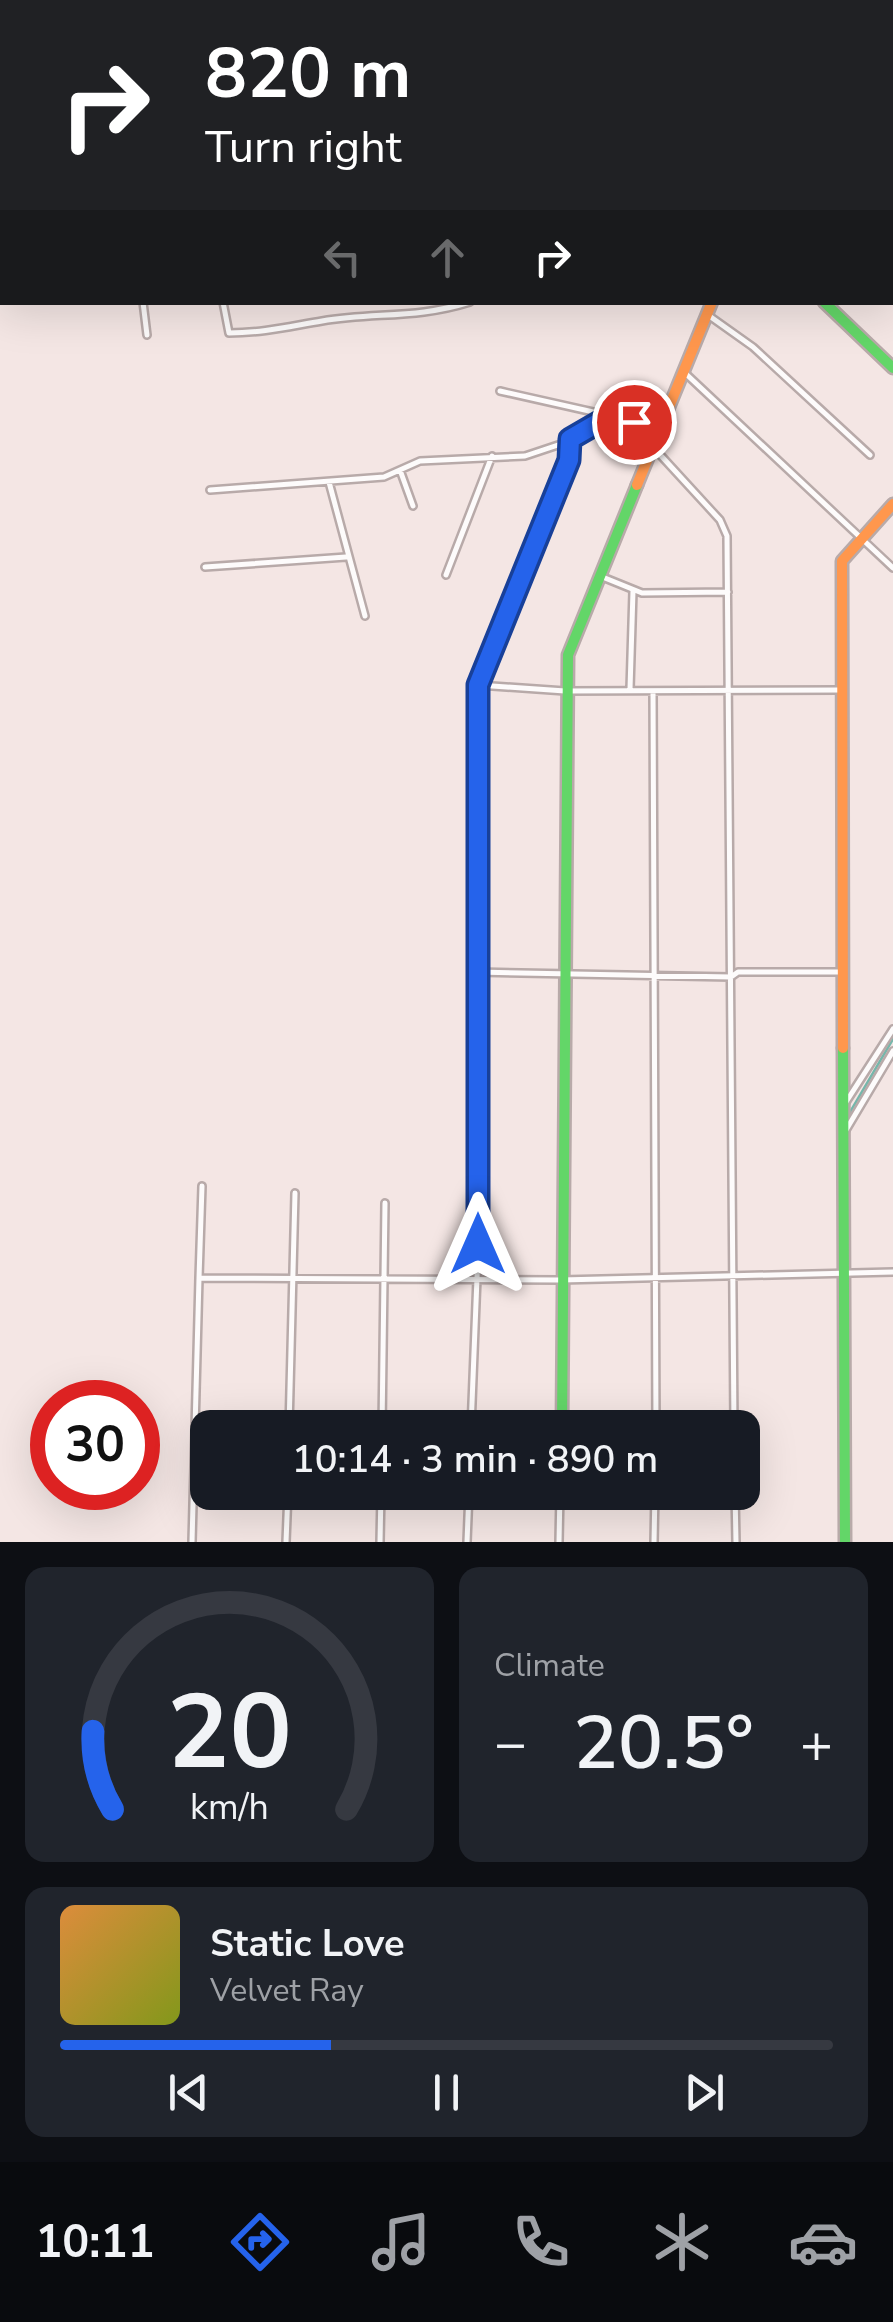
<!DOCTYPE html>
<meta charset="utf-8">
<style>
body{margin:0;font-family:"Nunito Sans",sans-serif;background:#20242c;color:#f1f3f6;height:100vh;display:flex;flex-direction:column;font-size:38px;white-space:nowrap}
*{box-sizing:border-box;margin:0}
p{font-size:32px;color:#9ea1a6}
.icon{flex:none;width:55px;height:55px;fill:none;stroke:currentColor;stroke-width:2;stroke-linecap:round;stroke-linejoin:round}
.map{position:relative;height:1542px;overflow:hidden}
.drawer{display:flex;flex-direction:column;gap:25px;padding:25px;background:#0d0f14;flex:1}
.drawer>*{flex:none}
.top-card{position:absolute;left:0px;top:0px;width:895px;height:305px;box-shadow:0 10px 40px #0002;background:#202124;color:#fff;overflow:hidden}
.speed{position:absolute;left:30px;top:1380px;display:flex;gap:20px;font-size:50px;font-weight:700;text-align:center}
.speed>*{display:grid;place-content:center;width:130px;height:130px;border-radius:50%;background:#171b24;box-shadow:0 10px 40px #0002;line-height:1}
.speed .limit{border:15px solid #d22;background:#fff;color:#111}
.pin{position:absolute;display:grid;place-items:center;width:85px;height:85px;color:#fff;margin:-42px;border:5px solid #fff;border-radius:50%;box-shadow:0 2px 10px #0007}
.me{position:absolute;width:110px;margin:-55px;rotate:0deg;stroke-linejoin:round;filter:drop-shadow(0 0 8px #0008)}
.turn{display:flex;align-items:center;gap:35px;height:210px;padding:0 40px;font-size:45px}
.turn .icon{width:130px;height:130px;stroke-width:2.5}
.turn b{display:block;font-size:70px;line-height:85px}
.lanes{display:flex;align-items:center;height:95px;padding:0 40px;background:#0003;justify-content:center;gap:50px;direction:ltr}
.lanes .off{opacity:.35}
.big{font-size:75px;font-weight:600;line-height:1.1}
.drawer .card{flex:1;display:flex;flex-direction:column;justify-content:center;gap:15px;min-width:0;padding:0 35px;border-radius:20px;background:#20242c}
.drawer .dial{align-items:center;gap:0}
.dial svg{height:260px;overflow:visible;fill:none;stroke:#363941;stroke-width:7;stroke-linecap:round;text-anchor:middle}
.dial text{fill:#f1f3f6;stroke:none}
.song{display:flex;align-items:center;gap:30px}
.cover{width:120px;height:120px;border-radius:15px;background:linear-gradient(135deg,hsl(30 70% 55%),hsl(70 70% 35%))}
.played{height:10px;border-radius:5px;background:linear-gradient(90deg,#2563eb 35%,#363941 35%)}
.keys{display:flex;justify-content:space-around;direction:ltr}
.heat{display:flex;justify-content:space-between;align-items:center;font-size:55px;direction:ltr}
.drawer .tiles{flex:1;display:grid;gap:25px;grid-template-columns:1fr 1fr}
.card:last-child{grid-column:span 2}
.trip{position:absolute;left:190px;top:1410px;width:570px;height:100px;border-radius:20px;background:#171b24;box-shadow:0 10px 40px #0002;font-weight:600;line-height:100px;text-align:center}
.dock{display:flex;height:160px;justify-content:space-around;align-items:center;background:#090b0e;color:#9ea1a6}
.dock .icon{width:70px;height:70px}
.dock .current{color:#2563eb}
.dock b{font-size:45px;color:#f1f3f6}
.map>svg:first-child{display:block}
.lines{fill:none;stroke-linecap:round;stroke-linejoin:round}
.stream{stroke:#75b7ab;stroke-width:2.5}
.street-casing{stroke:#b8aaa9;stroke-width:10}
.fast-casing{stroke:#b8aaa9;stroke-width:15}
.slow-casing{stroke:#b8aaa9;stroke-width:15}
.street{stroke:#fdfbfb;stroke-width:5}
.fast{stroke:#63d668;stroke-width:10}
.slow{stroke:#ff974d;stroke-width:10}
.route-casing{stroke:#184099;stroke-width:25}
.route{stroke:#2563eb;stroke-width:18}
</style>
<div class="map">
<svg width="893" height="1542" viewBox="0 0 893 1542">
<rect width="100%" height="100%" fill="#f4e6e4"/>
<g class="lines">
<!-- stream -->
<path class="stream" d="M846,1119l47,-80"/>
<defs>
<path id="street" d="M94,0v2
M172,0v2
M322,0v2
M412,0l1,2
M484,0v2
M880,0l3,2
M379,2l6,-2
M892,12l1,1
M892,85h1
M143,302l4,33
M223,302l6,31c33,0 62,-7 93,-12 53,-9 94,-2 148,-19
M708,315l45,32 117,108
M685,373l208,195
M500,391l160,36
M653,447l67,73 7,16 7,892
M400,470l13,36
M329,482l36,134
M210,490l174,-13 36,-16 105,-5 36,-12 47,-27
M205,567l141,-10
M446,575l46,-119
M600,576l42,17 86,-1
M478,685l91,-225 1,-20
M630,689l3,-98
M653,691l3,737
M476,972l255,5 7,-5h104
M846,1102l47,-73
M846,1130l47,-79
M202,1186l-3,92 362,2 332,-8
M289,1428l6,-235
M382,1428l3,-225
M471,1428l8,-200 -1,-543 87,6 276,-1
M735,1492l1,50
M192,1542l7,-264
M286,1542l2,-50
M380,1542l1,-50
M467,1542l2,-50
M559,1542l1,-50
M654,1542l1,-50"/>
<path id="fast" d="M824,302l69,66
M843,1048l2,494
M562,1428l6,-773 69,-170"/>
<path id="slow" d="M656,0l1,2
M637,485l75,-183
M843,1048l-1,-487 51,-57"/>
</defs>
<!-- street casing -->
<use href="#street" class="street-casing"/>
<!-- fast casing -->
<use href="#fast" class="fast-casing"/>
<!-- slow casing -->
<use href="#slow" class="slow-casing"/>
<!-- street -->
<use href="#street" class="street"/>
<!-- fast -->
<use href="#fast" class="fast"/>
<!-- slow -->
<use href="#slow" class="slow"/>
</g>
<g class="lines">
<defs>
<path id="route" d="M478,1244v-559l91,-225 1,-21 38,-22 26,5"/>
</defs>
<!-- route casing -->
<use href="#route" class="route-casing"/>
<!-- route -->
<use href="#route" class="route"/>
</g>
</svg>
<div class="speed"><div class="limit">30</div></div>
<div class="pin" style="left:634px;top:422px;background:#d93025"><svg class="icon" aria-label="arrive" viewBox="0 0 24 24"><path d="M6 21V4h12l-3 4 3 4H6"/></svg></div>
<svg class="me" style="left:478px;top:1244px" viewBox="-20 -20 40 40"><path d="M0-17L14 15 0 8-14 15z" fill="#2563eb" stroke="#fff" stroke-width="4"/></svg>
<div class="trip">10:14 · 3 min · 890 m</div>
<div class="top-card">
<div class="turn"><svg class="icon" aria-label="right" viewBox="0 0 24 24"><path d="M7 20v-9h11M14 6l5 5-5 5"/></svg><div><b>820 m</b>Turn right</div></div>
<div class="lanes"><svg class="icon off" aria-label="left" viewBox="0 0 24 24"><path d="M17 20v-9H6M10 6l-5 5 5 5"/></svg><svg class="icon off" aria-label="ahead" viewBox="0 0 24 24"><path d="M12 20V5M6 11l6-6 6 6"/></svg><svg class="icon" aria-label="right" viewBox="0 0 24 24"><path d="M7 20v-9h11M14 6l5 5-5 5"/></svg></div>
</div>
</div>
<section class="drawer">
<div class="tiles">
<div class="card dial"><svg viewBox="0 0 100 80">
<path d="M14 69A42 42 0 1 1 86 69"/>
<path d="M14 69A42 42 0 0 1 8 45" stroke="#2563eb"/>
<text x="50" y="56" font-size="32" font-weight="700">20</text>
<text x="50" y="72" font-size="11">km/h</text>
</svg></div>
<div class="card"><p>Climate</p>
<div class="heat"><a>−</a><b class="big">20.5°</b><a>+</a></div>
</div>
<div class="card">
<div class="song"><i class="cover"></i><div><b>Static Love</b><p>Velvet Ray</p></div></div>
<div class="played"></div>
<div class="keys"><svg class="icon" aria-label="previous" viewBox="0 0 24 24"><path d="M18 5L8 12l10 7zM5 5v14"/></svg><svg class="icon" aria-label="pause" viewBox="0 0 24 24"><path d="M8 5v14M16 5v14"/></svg><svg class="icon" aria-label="next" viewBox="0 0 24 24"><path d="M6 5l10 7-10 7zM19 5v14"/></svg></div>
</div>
</div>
</section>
<nav class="dock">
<b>10:11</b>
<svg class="icon current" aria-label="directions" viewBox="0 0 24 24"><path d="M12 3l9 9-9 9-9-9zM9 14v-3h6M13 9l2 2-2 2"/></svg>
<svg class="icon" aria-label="music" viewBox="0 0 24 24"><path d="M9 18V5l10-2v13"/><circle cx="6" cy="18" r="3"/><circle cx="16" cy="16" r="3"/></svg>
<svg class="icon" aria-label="phone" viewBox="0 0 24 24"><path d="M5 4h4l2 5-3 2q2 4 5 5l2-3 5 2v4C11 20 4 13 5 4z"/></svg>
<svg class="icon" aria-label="climate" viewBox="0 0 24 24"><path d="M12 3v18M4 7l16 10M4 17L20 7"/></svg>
<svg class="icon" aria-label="car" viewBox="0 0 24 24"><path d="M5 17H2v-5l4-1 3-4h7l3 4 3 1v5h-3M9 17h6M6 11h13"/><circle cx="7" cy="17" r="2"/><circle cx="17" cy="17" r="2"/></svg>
</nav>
